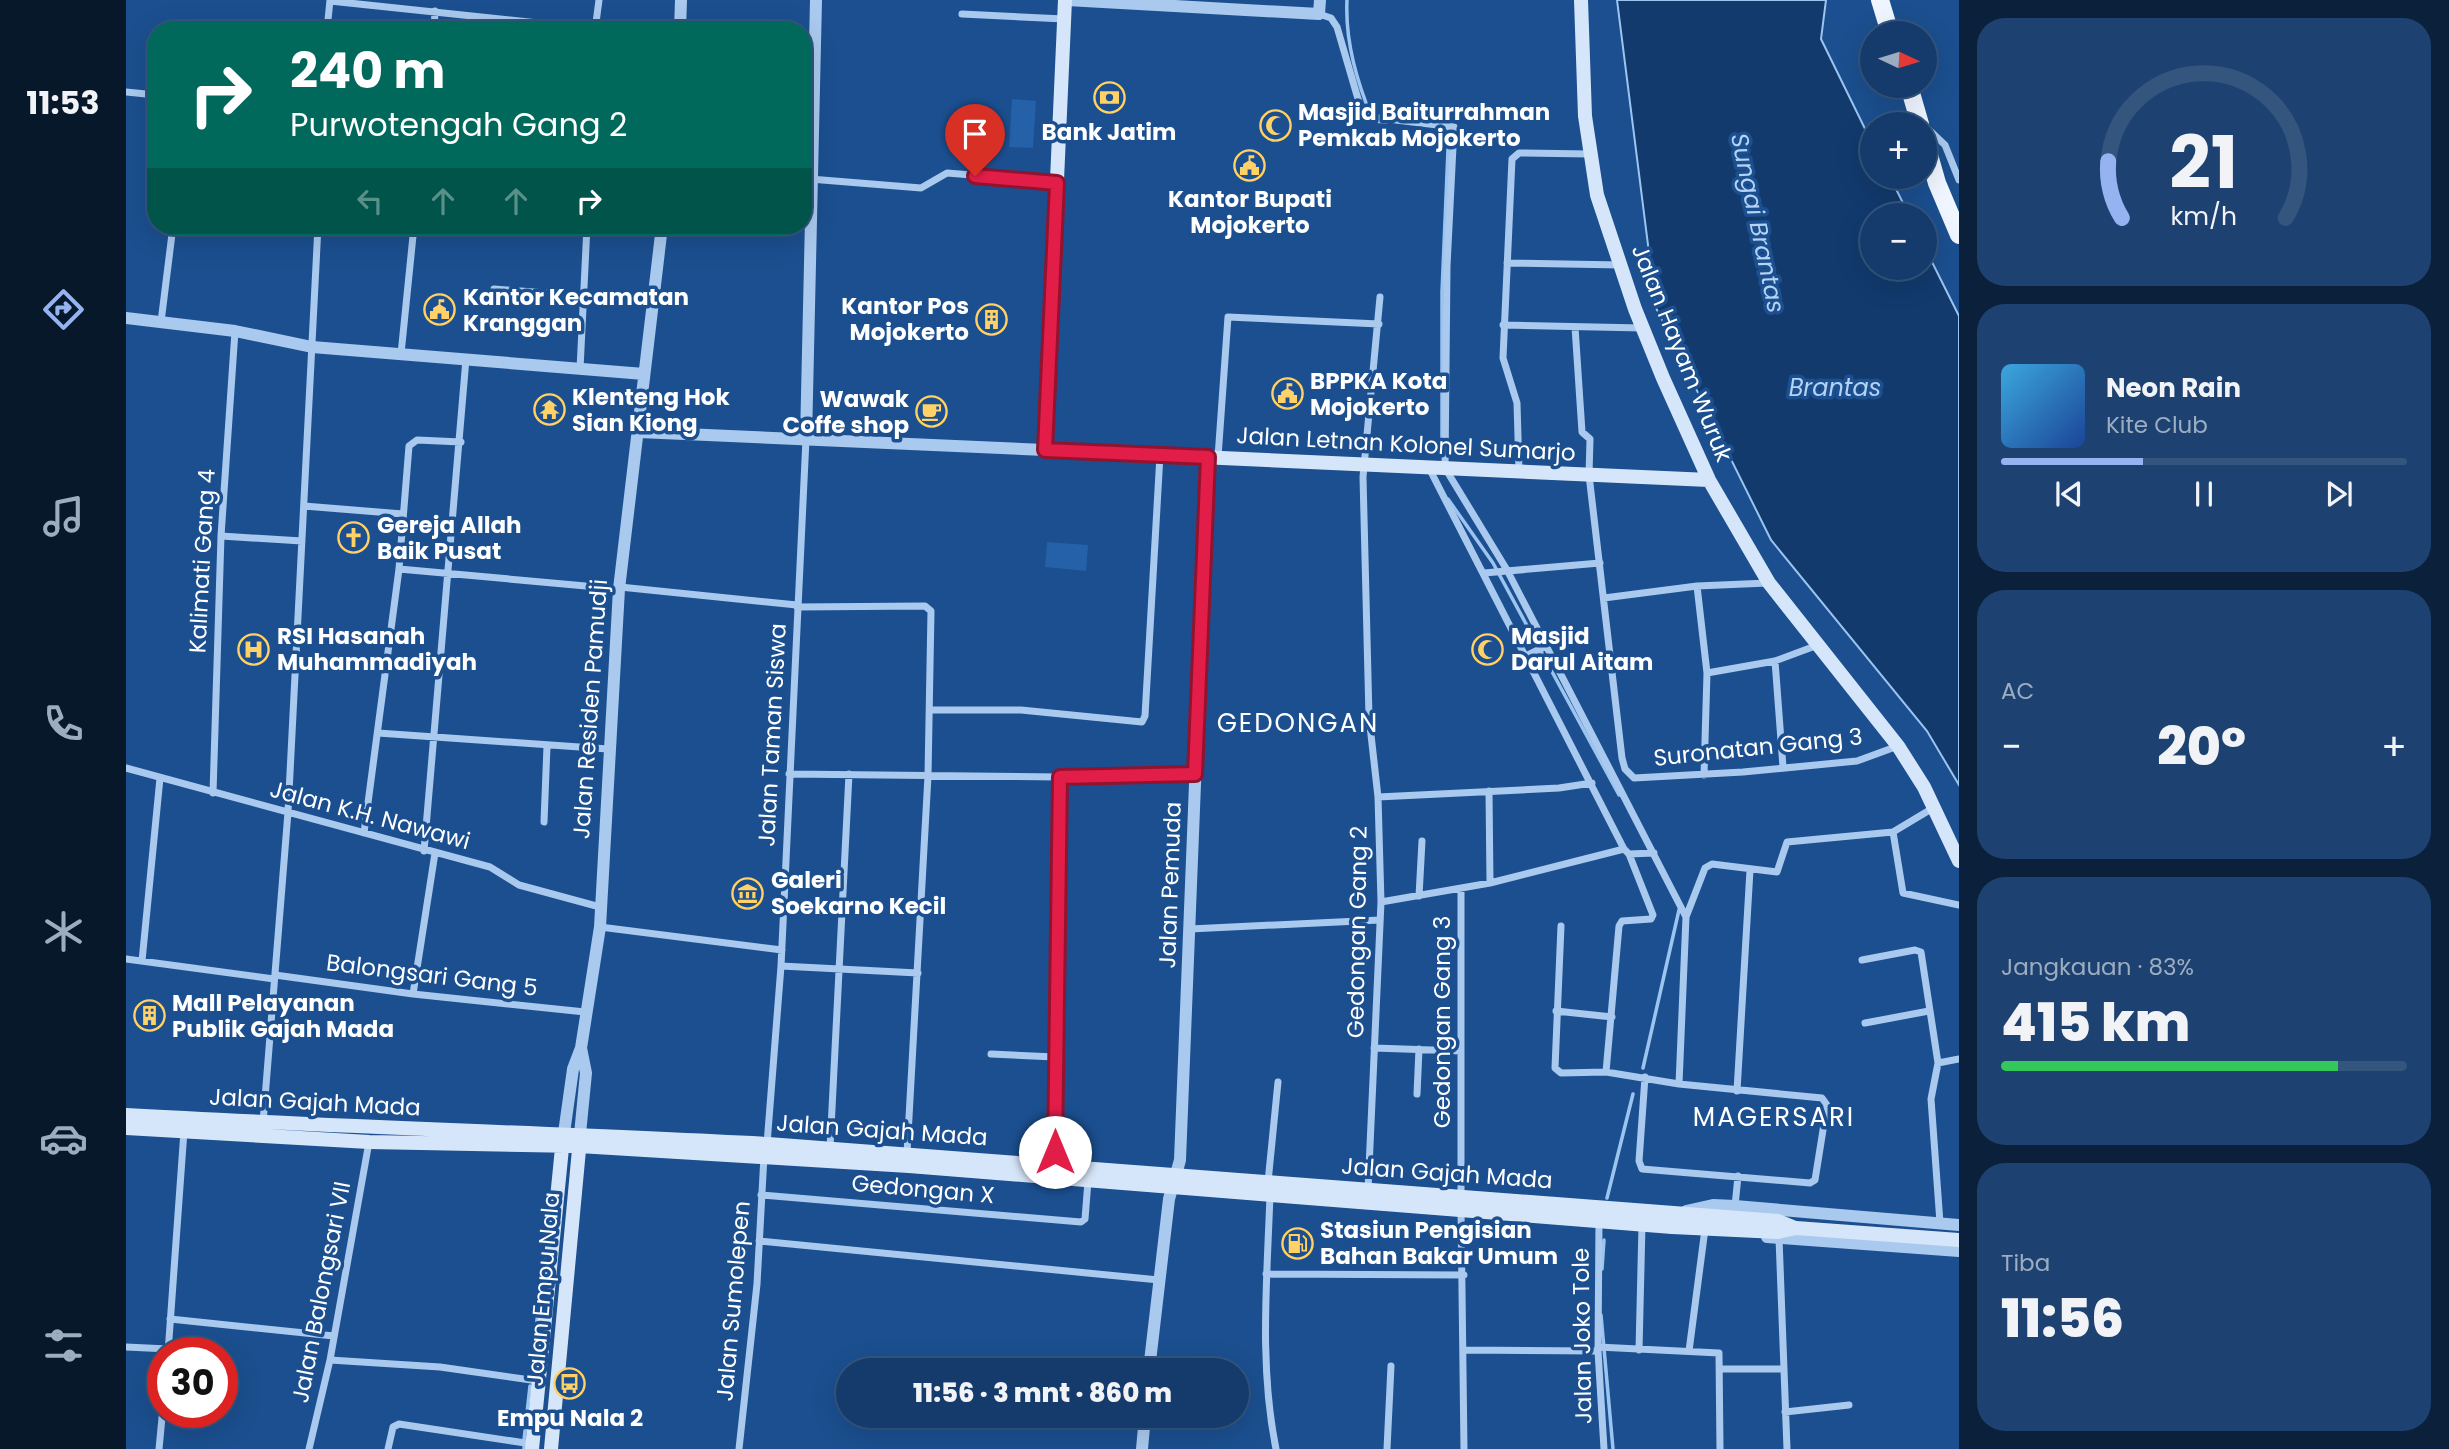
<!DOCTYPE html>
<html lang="id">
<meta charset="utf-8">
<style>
body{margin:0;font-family:Poppins,sans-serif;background:#1d4271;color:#f1f3f6;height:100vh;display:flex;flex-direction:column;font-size:26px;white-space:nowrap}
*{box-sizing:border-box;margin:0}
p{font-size:23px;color:#9dadc1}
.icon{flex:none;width:38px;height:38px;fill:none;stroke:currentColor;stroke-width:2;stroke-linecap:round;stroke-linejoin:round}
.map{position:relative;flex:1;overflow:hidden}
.drawer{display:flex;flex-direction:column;gap:18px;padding:18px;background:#0b203b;width:490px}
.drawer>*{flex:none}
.banner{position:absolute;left:21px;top:21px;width:665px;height:214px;border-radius:28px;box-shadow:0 7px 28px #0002,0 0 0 2px #33557e;background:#00695c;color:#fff;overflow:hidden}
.needle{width:46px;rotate:94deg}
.tools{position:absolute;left:1734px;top:21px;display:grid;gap:14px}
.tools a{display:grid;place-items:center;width:77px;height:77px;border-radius:50%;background:#143b6b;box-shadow:0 7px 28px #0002,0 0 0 2px #33557e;font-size:35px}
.speed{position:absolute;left:21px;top:1337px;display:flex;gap:14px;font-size:35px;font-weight:700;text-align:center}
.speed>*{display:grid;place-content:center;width:91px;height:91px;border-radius:50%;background:#143b6b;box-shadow:0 7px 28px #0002,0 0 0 2px #33557e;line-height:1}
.speed .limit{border:10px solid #d22;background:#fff;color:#111}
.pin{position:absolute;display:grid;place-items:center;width:60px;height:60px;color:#fff;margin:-72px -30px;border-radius:50% 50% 50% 0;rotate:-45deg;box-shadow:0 0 7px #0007}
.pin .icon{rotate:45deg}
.me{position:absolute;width:77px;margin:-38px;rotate:0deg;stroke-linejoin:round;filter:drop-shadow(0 0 5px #0008)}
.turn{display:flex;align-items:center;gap:24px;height:147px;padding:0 28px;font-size:32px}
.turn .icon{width:91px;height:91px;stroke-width:2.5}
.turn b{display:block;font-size:49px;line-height:60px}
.lanes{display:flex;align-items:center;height:66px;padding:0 28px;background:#0003;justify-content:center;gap:35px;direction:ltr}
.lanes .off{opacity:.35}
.big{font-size:52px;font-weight:800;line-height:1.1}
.drawer .card{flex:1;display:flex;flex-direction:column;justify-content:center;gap:10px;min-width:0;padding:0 24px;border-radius:28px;background:#1d4271}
.drawer .dial{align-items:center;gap:0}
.dial svg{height:182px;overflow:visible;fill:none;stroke:#33557e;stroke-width:7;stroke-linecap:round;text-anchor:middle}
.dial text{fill:#f1f3f6;stroke:none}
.song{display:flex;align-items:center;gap:21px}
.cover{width:84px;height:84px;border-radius:10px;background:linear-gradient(135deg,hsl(200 70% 55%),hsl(220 70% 35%))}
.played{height:7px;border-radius:4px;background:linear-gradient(90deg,#95b2f1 35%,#33557e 35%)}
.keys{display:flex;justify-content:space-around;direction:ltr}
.heat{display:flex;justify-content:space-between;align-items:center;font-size:38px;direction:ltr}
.charge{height:10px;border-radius:5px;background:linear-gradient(90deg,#34c759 83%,#33557e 0)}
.trip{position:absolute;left:710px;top:1358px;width:413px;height:70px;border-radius:35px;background:#143b6b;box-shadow:0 7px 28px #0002,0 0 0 2px #33557e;font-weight:800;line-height:70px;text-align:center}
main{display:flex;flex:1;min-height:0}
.tabs{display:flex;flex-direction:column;width:126px;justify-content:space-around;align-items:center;background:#08182b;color:#9dadc1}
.tabs .icon{width:49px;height:49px}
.tabs .on{color:#95b2f1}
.tabs b{font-size:32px;color:#f1f3f6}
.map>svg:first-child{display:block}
.green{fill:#2461a8}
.water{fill:#123a6d;stroke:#9cc4f0;stroke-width:2}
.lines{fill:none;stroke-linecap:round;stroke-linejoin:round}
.stream{stroke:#9cc4f0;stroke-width:3.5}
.minor{stroke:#a9c9ee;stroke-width:7}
.tertiary{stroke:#a9c9ee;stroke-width:12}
.secondary{stroke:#d6e6fa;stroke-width:14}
.primary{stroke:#f0f6ff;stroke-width:18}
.route-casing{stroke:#92132f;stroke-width:18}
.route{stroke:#e11d48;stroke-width:12}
.labels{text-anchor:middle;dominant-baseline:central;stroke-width:7;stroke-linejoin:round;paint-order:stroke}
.poi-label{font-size:23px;font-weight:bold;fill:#fff;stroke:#1b4f8f;text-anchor:start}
.street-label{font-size:23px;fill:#fff;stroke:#1b4f8f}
.water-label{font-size:24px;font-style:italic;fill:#b5d3f5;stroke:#1b4f8f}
.quarter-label{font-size:26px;letter-spacing:2px;fill:#fff;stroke:#1b4f8f}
</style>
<main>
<nav class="tabs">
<b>11:53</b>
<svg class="icon on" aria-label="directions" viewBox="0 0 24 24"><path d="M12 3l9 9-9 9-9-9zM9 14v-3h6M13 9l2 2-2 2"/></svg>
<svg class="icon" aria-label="music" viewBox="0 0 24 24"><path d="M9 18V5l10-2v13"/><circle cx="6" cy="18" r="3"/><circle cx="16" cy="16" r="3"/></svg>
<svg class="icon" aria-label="phone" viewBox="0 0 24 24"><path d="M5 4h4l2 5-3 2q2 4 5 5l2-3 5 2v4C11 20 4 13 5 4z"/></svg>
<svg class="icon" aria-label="climate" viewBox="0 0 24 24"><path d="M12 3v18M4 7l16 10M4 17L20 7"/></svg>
<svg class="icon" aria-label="car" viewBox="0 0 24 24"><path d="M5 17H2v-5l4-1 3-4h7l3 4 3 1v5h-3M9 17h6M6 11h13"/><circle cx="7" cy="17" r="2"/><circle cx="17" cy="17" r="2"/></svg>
<svg class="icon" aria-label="filters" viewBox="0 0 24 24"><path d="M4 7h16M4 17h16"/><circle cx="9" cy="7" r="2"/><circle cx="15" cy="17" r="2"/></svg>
</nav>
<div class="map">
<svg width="1833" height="1449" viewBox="0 0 1833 1449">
<rect width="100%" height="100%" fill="#1b4f8f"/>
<!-- green -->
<path class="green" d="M886,99l24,2 -3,47 -24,-1z
M921,542l41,3 -2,26 -41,-4z"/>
<!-- water -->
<path class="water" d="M1491,0h209l-5,39 51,104v34h18l19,38h-37v53h53v-20l34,68v469l-32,-54 -156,-191 -115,-232z"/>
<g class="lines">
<!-- stream -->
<path class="stream" d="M1221,0c-2,42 10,82 26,121l13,1
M1316,454v-162l7,-166
M1322,499l45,64 126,232
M1517,1068l36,-158
M1481,1198l26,-104
M1476,1269l2,-29
M1475,1315l12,134
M406,1373l8,-84
M398,1440l6,-54
M398,1449v-2"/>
<!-- minor -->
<path class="minor" d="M204,1l265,28
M836,14l102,5
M1193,14l12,4 6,9 26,89 91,11 -7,139 -2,202 62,102 179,347
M201,30l3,-30
M308,30l1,-19
M469,30l4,-30
M0,92l30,3
M1799,126l20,19 14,35
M684,179l111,9 26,-15 110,9
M1381,263l114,2
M368,289l91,7
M35,322l12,-96
M1377,325l139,3
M1449,327l7,105 8,7 -1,36 33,283 3,11 9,9 109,-6 114,-11 41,-15
M275,354l13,-128
M454,369l7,-143
M1092,457l10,-140 151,7
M1303,468l195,381 5,5 24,61 -2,4 -29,2 -3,5 -13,146
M1393,471l-2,-68 -14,-45 9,-199 7,-6 70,1
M178,506l99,8
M95,536l81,5
M273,569l220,20
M1358,573l116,-10
M1571,586l10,87 -3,102
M494,587l177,18
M1478,598l93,-12 71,-3
M671,607l128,-1 6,5 -3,165 -21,377
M1400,656l20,-10
M1649,661l8,106
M1581,673l68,-12 43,-16
M805,710h90l121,12 3,-6 15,-261
M252,733l230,16
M0,768l364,99 29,18 81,22
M663,774l271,3 135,-3
M1363,791l1,92
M87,793l8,-257 14,-205
M1252,797l181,-9 33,-5
M418,822l3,-76
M1767,832l10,61 56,12
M238,833l35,-264 10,-123 8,-6 44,2
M298,851l42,-492
M1503,854l25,-1
M1335,889v307
M1293,896l3,-55
M1255,902l109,-19 134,-34
M1435,926l-6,142 6,5 45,-1 73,12 143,14 5,7 -12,75 -5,3 -168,-14 -3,-8 6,-84
M474,927l182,23
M1064,929l190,-9
M0,959l148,20
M1736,960l53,-10 6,2 17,111 -7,36 9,124
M16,961l18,-183
M655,966l137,7
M149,975l138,19 172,18
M287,994l22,-141
M1430,1011l56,6
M1739,1023l64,-12
M1248,1048l87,3
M865,1054l64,3
M1812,1063l21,-4
M1553,1084l7,-167 19,-49 7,-4 65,8 10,-30 106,-10 40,-24
M1611,1091l13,-221
M1291,1094l2,-45
M137,1123l25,-311 30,-586
M641,1144l14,-178 25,-527
M704,1148l19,-374
M928,1167l6,-390
M1142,1182l10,-100
M1242,1190l13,-288 -3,-105 -9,-80 -6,-240 17,-180
M635,1195l320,27 4,-3 3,-38
M1144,1195c-3,86 -11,170 6,254
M1609,1206l3,-30
M1335,1210l3,239
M1473,1222l-1,129 6,98
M1653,1238l8,211
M633,1241l400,39
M1140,1274l198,1
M44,1319l164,17
M0,1347l42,2
M1472,1347l121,6 1,96
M1338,1350l134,1
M1513,1350l3,-125
M1563,1351l16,-122
M42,1353l16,-222
M204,1360l110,7 98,14
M1595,1369h62
M1659,1412l64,-7
M33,1449l4,-42
M183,1449l21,-89 39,-218
M262,1449l5,-22 6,-3 133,20
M613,1449l18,-165 7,-128
M1261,1449l4,-83"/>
<!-- tertiary -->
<path class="tertiary" d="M941,0l252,14 1,-14
M554,30l1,-30
M0,318l109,13 77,16 332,27
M513,432l406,18
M680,439l10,-439
M438,1133l9,-64 8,-21 19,-121 19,-338 43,-363
M454,1134l6,-61 -5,-25
M1560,1211l27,-6 22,1 224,19
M1641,1237l192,14
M1023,1370l20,-171 11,-39 28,-702
M1016,1449l3,-33"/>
<!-- secondary -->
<path class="secondary" d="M939,0l-20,450 664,30
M1455,0l4,116 12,79 38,114 28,69 46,102 60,103 129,163 26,41 35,74
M0,1115c214,12 428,18 642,29l1010,77 17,7
M0,1128l243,14 210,4 330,20 763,61 106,5 18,-4 163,12
M406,1449l31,-311
M425,1449l29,-310"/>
<!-- primary -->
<path class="primary" d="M1754,0l10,33
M1783,86l11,38
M1799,141l12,42 22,52"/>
</g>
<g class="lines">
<defs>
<path id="route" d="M849,176l82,7 -12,267 163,7 -13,317 -135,3 -5,375"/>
</defs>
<!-- route casing -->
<use href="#route" class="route-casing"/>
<!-- route -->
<use href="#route" class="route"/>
</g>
<!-- icons -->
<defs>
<symbol id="bank-ring" viewBox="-11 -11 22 22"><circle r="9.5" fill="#1b4f8f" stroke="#ffd166" stroke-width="1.5"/><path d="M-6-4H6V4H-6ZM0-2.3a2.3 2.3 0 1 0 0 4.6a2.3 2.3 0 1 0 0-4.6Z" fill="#ffd166"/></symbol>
<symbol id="mosque-ring" viewBox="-11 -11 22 22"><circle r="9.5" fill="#1b4f8f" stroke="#ffd166" stroke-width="1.5"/><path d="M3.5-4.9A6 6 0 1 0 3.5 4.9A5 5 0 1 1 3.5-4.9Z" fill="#ffd166"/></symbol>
<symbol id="civic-ring" viewBox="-11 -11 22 22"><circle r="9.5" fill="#1b4f8f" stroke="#ffd166" stroke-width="1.5"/><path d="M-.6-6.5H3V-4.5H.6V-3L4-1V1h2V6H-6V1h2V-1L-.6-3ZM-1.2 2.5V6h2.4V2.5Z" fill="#ffd166"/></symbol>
<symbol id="building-ring" viewBox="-11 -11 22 22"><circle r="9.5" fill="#1b4f8f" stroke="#ffd166" stroke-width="1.5"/><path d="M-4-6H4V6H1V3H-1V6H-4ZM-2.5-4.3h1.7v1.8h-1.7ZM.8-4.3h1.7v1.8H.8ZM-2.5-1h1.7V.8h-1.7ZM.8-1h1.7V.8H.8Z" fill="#ffd166"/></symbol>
<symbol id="temple-ring" viewBox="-11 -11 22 22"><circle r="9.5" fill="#1b4f8f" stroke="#ffd166" stroke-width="1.5"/><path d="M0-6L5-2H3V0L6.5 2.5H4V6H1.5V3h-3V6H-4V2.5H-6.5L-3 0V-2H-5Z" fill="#ffd166"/></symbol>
<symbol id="cafe-ring" viewBox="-11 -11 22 22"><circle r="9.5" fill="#1b4f8f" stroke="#ffd166" stroke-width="1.5"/><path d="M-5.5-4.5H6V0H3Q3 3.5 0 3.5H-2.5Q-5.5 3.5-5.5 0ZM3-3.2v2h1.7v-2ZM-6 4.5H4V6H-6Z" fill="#ffd166"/></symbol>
<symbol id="church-ring" viewBox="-11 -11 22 22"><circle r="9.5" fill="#1b4f8f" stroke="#ffd166" stroke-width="1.5"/><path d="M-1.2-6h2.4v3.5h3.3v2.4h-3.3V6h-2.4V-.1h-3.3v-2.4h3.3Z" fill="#ffd166"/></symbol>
<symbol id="hospital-ring" viewBox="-11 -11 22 22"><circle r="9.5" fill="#1b4f8f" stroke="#ffd166" stroke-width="1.5"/><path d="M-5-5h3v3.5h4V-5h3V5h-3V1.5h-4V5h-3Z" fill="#ffd166"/></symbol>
<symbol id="museum-ring" viewBox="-11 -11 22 22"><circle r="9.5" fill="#1b4f8f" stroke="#ffd166" stroke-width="1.5"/><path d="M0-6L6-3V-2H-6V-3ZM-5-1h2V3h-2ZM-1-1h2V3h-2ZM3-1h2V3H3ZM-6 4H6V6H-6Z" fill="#ffd166"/></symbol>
<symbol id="fuel-ring" viewBox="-11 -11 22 22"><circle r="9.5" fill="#1b4f8f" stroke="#ffd166" stroke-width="1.5"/><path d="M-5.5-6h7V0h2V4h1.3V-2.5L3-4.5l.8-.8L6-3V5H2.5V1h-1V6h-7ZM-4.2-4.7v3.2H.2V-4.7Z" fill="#ffd166"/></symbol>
<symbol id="bus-ring" viewBox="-11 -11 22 22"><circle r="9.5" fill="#1b4f8f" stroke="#ffd166" stroke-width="1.5"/><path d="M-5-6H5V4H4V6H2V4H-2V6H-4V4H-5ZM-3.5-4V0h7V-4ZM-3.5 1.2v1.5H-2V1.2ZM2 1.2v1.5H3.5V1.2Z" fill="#ffd166"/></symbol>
</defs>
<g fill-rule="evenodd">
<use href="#bank-ring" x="966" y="80" width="35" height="35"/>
<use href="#mosque-ring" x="1132" y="108" width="35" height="35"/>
<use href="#civic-ring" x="1106" y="148" width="35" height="35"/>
<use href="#civic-ring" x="296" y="292" width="35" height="35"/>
<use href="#building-ring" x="848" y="302" width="35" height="35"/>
<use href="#civic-ring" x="1144" y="376" width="35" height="35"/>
<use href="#temple-ring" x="406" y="392" width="35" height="35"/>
<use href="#cafe-ring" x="788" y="394" width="35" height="35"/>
<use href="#church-ring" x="210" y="520" width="35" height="35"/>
<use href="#hospital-ring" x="110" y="632" width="35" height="35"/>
<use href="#mosque-ring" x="1344" y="632" width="35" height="35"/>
<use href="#museum-ring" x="604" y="876" width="35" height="35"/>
<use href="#building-ring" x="6" y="998" width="35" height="35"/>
<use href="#fuel-ring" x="1154" y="1226" width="35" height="35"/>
<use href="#bus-ring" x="426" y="1366" width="35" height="35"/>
</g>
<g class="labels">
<!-- poi labels -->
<g class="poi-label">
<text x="1172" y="112">Masjid Baiturrahman<tspan x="1172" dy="26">Pemkab Mojokerto</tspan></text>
<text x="983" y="132" text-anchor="middle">Bank Jatim</text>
<text x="1124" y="199" text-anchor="middle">Kantor Bupati<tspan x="1124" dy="26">Mojokerto</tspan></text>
<text x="337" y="297">Kantor Kecamatan<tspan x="337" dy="26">Kranggan</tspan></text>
<text x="843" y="306" text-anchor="end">Kantor Pos<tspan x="843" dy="26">Mojokerto</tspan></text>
<text x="1184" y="381">BPPKA Kota<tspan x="1184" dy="26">Mojokerto</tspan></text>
<text x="446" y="397">Klenteng Hok<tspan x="446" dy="26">Sian Kiong</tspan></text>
<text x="783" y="399" text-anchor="end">Wawak<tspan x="783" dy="26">Coffe shop</tspan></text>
<text x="251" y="525">Gereja Allah<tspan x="251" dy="26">Baik Pusat</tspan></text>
<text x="151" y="636">RSI Hasanah<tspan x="151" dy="26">Muhammadiyah</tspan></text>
<text x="1385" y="636">Masjid<tspan x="1385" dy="26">Darul Aitam</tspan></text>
<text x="645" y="880">Galeri<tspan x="645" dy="26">Soekarno Kecil</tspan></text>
<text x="46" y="1003">Mall Pelayanan<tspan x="46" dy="26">Publik Gajah Mada</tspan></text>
<text x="1194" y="1230">Stasiun Pengisian<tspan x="1194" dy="26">Bahan Bakar Umum</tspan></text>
<text x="444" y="1418" text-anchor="middle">Empu Nala 2</text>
</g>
<!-- street labels -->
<g class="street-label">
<text transform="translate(1556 353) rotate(68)">Jalan Hayam Wuruk</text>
<text transform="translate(1280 444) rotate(3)">Jalan Letnan Kolonel Sumarjo</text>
<text transform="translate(76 561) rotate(-87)">Kalimati Gang 4</text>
<text transform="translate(464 709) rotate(-86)">Jalan Residen Pamudji</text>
<text transform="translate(646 735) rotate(-87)">Jalan Taman Siswa</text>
<text transform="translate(1632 747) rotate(-6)">Suronatan Gang 3</text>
<text transform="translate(244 815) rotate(15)">Jalan K.H. Nawawi</text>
<text transform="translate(1044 885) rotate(-88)">Jalan Pemuda</text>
<text transform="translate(1231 932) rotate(-89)">Gedongan Gang 2</text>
<text transform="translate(306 975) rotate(7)">Balongsari Gang 5</text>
<text transform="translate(1316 1022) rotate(-90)">Gedongan Gang 3</text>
<text transform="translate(189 1102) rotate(3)">Jalan Gajah Mada</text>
<text transform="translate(756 1130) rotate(4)">Jalan Gajah Mada</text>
<text transform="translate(1321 1173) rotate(4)">Jalan Gajah Mada</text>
<text transform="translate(797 1189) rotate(5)">Gedongan X</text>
<text transform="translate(417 1289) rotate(-85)">Jalan Empu Nala</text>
<text transform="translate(195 1292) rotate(-79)">Jalan Balongsari VII</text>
<text transform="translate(607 1301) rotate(-85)">Jalan Sumolepen</text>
<text transform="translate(1456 1336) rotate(-91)">Jalan Joko Tole</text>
</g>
<!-- water labels -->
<g class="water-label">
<text transform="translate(1632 223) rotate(78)">Sungai Brantas</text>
<text x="1709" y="387">Brantas</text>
</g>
<!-- quarter labels -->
<g class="quarter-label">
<text x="1172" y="723">GEDONGAN</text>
<text x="1648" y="1117">MAGERSARI</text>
</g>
</g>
</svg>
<div class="tools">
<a><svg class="needle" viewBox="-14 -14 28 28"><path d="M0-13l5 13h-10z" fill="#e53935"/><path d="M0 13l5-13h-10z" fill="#9dadc1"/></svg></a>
<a>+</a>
<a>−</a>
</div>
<div class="speed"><div class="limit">30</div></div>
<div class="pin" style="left:849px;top:176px;background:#d93025"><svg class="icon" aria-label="arrive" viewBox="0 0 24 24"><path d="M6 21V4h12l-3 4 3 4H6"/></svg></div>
<svg class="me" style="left:929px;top:1152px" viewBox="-20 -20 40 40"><circle r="19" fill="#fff"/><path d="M0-13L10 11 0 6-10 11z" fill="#e11d48"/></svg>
<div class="trip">11:56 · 3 mnt · 860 m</div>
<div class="banner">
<div class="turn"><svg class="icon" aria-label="right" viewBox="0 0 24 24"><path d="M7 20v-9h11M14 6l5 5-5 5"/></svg><div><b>240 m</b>Purwotengah Gang 2</div></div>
<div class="lanes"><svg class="icon off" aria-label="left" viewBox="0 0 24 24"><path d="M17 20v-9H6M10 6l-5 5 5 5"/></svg><svg class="icon off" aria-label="ahead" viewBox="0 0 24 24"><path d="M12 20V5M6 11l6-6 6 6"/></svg><svg class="icon off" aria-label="ahead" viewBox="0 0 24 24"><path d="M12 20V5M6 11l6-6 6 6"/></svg><svg class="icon" aria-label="right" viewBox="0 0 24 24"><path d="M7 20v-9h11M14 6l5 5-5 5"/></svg></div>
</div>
</div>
<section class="drawer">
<div class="card dial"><svg viewBox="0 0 100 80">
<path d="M14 69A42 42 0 1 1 86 69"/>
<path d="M14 69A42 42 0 0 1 8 44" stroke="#95b2f1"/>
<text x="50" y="56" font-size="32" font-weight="700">21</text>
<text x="50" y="72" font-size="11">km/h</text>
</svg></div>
<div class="card">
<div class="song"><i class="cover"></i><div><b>Neon Rain</b><p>Kite Club</p></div></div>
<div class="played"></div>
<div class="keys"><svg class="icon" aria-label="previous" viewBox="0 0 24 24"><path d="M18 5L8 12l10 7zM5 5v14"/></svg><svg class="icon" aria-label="pause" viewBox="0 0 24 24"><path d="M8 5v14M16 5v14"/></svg><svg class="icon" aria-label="next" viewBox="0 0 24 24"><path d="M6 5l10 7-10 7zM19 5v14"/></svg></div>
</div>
<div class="card"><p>AC</p>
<div class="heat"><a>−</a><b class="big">20°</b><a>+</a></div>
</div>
<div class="card"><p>Jangkauan · 83%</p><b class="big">415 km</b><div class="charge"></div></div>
<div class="card"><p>Tiba</p><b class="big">11:56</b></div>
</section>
</main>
